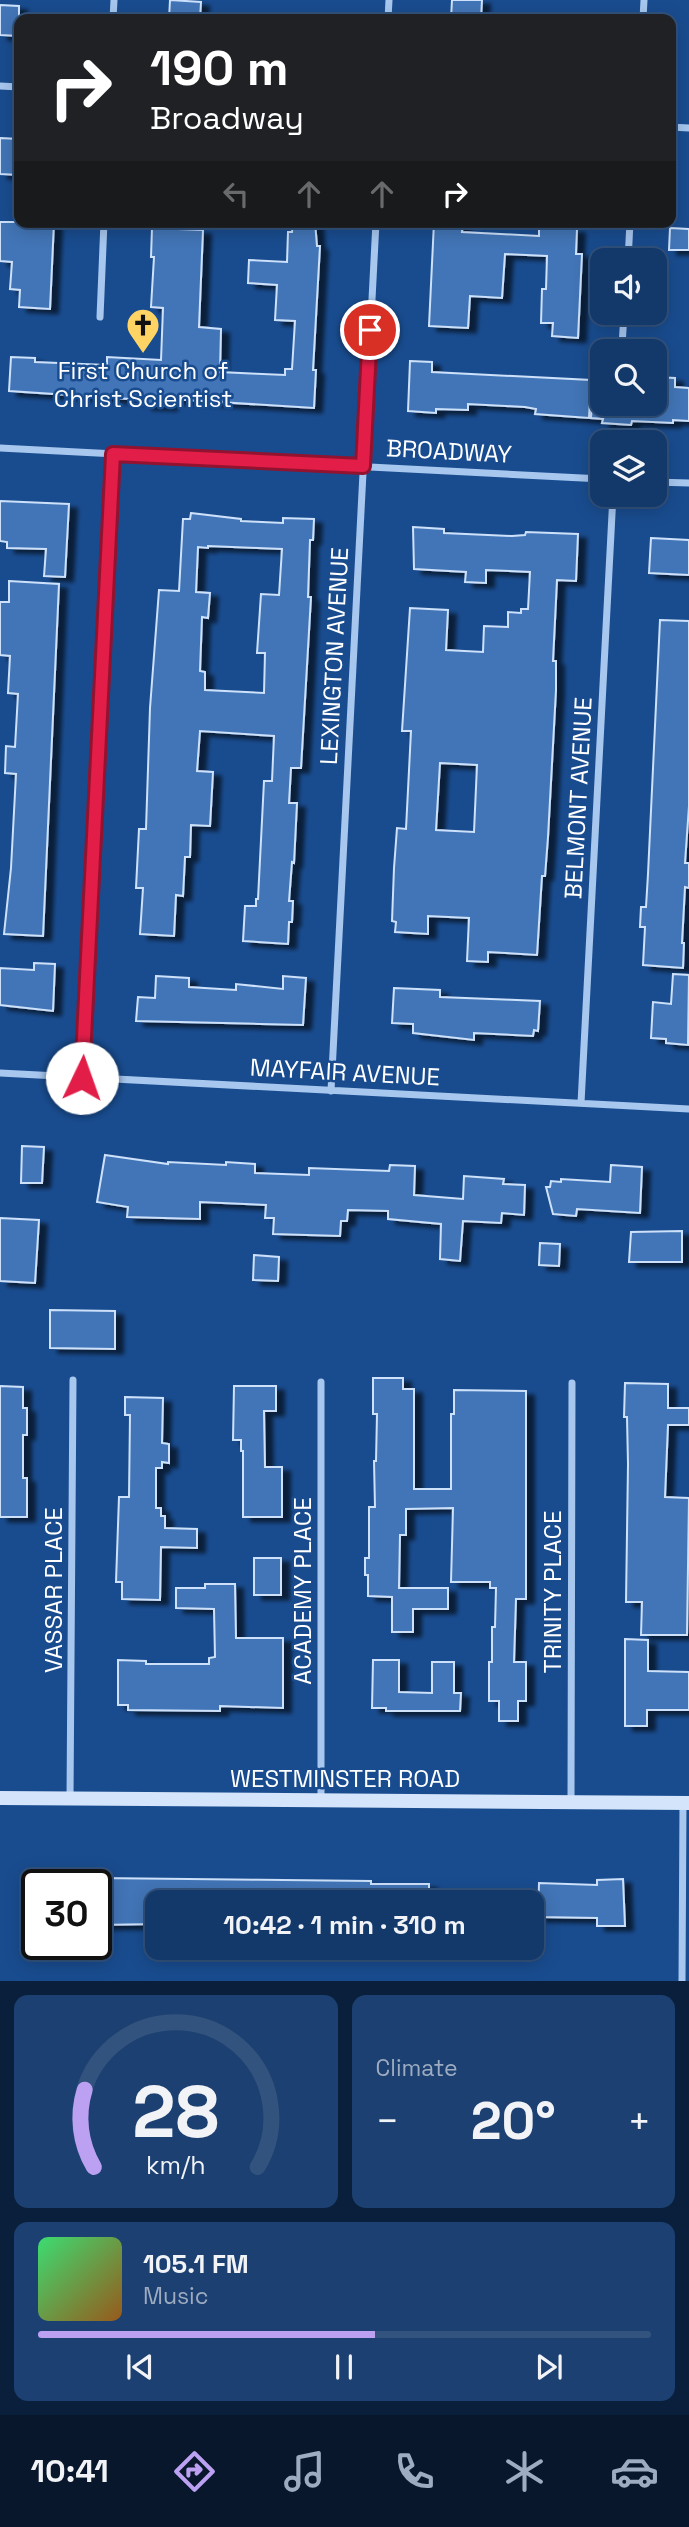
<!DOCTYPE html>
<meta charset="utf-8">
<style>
body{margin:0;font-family:"Space Grotesk",sans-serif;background:#1c4071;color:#f1f3f6;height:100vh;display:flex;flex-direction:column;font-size:26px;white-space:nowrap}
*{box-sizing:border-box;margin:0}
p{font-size:23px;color:#9dacc1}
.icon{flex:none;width:38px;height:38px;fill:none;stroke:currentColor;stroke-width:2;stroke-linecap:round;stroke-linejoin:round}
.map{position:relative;height:1981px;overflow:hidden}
.panel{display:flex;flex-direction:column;gap:14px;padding:14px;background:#0a1f3b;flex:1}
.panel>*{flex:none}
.banner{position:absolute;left:14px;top:14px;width:662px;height:214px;border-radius:14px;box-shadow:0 4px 18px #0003,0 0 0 2px #32537e;background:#202124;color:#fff;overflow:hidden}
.buttons{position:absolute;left:590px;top:248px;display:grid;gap:14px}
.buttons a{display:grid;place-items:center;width:77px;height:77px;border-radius:14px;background:#13396b;box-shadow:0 4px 18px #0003,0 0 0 2px #32537e;font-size:35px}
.speed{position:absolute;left:21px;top:1869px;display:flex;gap:14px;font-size:35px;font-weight:700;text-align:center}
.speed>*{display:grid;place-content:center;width:91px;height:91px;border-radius:50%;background:#13396b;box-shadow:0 4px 18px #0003,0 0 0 2px #32537e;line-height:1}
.speed .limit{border:4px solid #111;border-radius:10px;background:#fff;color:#111}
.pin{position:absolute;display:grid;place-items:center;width:60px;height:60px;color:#fff;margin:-30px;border:4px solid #fff;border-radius:50%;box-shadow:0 2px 7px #0007}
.me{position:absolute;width:77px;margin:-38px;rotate:3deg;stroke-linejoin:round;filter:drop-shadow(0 0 5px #0008)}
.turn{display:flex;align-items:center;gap:24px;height:147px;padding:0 21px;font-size:32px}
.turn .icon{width:91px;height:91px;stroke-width:2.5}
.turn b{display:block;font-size:49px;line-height:60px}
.lanes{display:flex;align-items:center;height:66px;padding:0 21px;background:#0003;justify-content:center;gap:35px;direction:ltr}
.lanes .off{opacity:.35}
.big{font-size:52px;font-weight:700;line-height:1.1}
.panel .card{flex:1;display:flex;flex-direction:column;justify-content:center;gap:10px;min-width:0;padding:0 24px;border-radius:14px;background:#1c4071}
.panel .dial{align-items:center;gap:0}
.dial svg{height:182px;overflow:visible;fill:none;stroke:#32537e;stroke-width:7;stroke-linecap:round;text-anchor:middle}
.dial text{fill:#f1f3f6;stroke:none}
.song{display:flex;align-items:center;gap:21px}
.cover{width:84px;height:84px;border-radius:10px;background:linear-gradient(135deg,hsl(140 70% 55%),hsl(30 70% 35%))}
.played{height:7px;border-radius:4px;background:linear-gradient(90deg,#bca0f2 55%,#32537e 55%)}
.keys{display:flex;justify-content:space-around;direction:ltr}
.heat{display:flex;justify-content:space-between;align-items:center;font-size:38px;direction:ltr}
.panel .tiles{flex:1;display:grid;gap:14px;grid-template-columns:1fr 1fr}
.card:last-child{grid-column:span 2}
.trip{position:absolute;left:145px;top:1890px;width:399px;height:70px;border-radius:14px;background:#13396b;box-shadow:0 4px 18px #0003,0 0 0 2px #32537e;font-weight:700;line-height:70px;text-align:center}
.dock{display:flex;height:112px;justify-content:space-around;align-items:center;background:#08172b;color:#9dacc1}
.dock .icon{width:49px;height:49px}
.dock .selected{color:#bca0f2}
.dock b{font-size:32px;color:#f1f3f6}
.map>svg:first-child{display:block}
.building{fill:#4275b7;stroke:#cde1fa;stroke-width:2;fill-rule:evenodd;filter:url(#shadow)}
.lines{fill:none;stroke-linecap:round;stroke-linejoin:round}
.street{stroke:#a7c7ef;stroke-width:7}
.secondary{stroke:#d4e4fa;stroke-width:14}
.route-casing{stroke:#92132f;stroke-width:18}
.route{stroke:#e11d48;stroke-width:12}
.labels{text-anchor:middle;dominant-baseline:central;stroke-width:5;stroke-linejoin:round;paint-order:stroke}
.poi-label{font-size:24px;fill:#fff;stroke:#194c8f}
.street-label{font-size:24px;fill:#fff;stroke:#194c8f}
</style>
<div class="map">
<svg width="689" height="1981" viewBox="0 0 689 1981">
<defs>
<filter id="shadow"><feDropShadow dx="8" dy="4.5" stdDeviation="2" flood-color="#0009"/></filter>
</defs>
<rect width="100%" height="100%" fill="#194c8f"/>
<!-- building -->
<path class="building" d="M170,0l31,2 -1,17h-31z
M452,0h30l-1,19h-30z
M0,5l19,1v30l-19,-1z
M0,138l19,1v36l-19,-1z
M0,222h54l-4,87 -31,-2 1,-17 -10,-1 2,-27 -12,-1z
M293,222h22l2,24h3l-7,124h3l-2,38 -144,-9 -1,7 -25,-1v-5l-135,-9 2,-34 24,1v4l72,3v-8l54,3 2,-52 -12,-1 3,-50h-3l1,-29 51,2 -4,97 22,2 -1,43 65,3v-6h7l3,-48 -20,-1 2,-35 -29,-2 1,-23 38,2 1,-30h4z
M434,222h29l-1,10 77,4v-9l38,2 -1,25h6l-4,84 -26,-2 1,-13h-12l1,-34h4l1,-33 -42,-2 -3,44 -32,-2 -2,32 -39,-2z
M670,228l19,1v21h-20z
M410,361l22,1v10l159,8 -2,38 -54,-4 1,-5 -11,-2 -57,-3v6l-32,-1v4l-28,-2z
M654,377l21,1v9l14,1v33l-16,-1v3l-41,-2 -1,4 -29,-2 1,-4 -12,-1 1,-14h62z
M0,501l69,3 -4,73 -21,-1 2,-27 -39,-1v-6l-7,-1z
M191,513l50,6v2l42,2v-5l31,1 -1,21h-3l-2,57h3l-10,171h-10l-2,35h8l-3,60 -2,-1 -3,39h4l-1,21h-3l-1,22 -45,-3 2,-35h11v-7h2l6,-118h8l2,-45 -74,-5 -3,40 16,1 -3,54 -19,-1 -1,32h-5l-2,39 -7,-1 -2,41 -34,-2 3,-46h-7l3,-59h7l4,-121 9,-118 20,1 4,-72h7zM208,546l74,3 -3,46 -18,-1 -4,59h8l-1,40 -59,-3v-18l-5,-1 2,-54 6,1 2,-25 -14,-1 2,-45 10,1z
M413,527l31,2v4l68,3 13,-1 1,-3 52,2 -2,47 -19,-1 -4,81h3v29l-8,147 -3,39h-3l-5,79 -49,-3v10l-21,-1 2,-43 -41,-2v18l-33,-2 1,-10 -4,-1 2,-53 3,-40 9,1 5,-98h-9l8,-123 38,2 -2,40 37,2 1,-26 24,1v-15l13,1v-4h7l2,-37 -44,-2v13l-21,-1 1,-10 -52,-3zM440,763l37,2 -3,67 -38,-2z
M651,538l38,2v35l-40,-2z
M9,581l50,3 -16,352 -39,-2 7,-66 5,-94 -11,-1 1,-27 9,1 3,-53 -10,-1 2,-37 -10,-1v-53h9z
M660,620l29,1v185l-4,57h4v25l-4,-1 -3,56h2l-1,25 -40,-3 2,-38h-5l1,-20h5l2,-33z
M34,963l21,1 -2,47 -53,-6v-37l34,2z
M673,974l16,1 -1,70 -22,-2v-4l-15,-1 2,-36 18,2z
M156,976l33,2v9l47,3v-6l47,5v-13l23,2 -3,47 -167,-4 2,-24 17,1z
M394,988l46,2v7l100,4 -2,30 -4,-1 -1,6 -59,-3v7l-61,-7v-9l-21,-1z
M22,1146l22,1 -2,36h-21z
M105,1155l63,9v-2l58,3v-3l29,2v9l54,2v-7l80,3 1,-6 25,1 -1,29 49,4 1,-23 40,3 -1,5 22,1 -1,30 -22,-2 -1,10 -38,-2 -3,40 -20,-2 1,-35 -53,-5v-8l-40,-1 -1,11h-6l-1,15 -67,-2 1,-16h-9l1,-13 -66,-3v17l-73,-2 1,-10 -31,-5z
M611,1165l31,2 -2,46 -63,-4 -1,7 -23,-2 -7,-27h4l1,-6 10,1v-3l49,3z
M0,1218l39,2 -4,63 -35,-2z
M682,1231v31h-53l2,-30z
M540,1243l20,1 -1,22 -20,-1z
M254,1255l25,2 -1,24 -25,-1z
M50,1310l65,1v38l-65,-1z
M373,1378h30v11h11v100h37v-75h3v-24l72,1v208h-10l-2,63h12v39h-8v20h-19v-20h-10v-39h3v-35h3l1,-39h-6v-6h-39l2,-74 -47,1v26h-6l-1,53h49v21h-35v23h-21v-35l-24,-1v-21h-3v-17h4v-51h6l-1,-46h2l1,-47h-4z
M625,1383l43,1v24h21v17h-21l-3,72 24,1 -2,137h-46l1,-33h-16l2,-138 -1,-47h-3z
M0,1386l23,1v21h4v27h-4v43h4v39h-27z
M234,1386h42v25h-12l1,56h17v50h-39v-66h-2v-11h-8z
M125,1397l38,1 -1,45 7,1v19l-7,-1v6h-6v40h5v8h4v12l32,1v19l-36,-1 -1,53 -38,-1v-17h-6l3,-85h10l1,-82h-5z
M254,1558h27v37h-27z
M205,1584h30l1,54h47v70l-63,-2v5l-92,-1v-5h-10v-45l28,1v3h63v-6l6,-1 -1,-48 -38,-1v-20h29z
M625,1639l23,1v31l41,1v38h-42v16h-22z
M373,1660h26v32l33,1v-31h22v31h7l-1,18h-74v-3h-14z
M97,1878l274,3v3h58v18h-150v-4h-35v4h-86v22l-61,1z
M623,1879l2,47h-28v-8l-59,-1 1,-34 58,2v-5z"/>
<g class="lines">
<!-- street -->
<path class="street" d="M113,19l1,-19
M388,19l1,-19
M643,19l1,-19
M0,86l19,1
M670,127l19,1
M628,261l2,-39
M100,317l4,-95
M622,346l2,-33
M0,448l602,31
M654,482l35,1
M0,1073l689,36
M82,1078l31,-624
M331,1091l45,-869
M581,1103l32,-608
M321,1382v418
M70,1799l3,-419
M571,1801l1,-418
M682,1981l1,-178"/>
<!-- secondary -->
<path class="secondary" d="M0,1798l689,5"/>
</g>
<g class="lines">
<defs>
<path id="route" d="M82,1078l31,-624 250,12 7,-136"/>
</defs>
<!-- route casing -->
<use href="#route" class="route-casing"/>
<!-- route -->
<use href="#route" class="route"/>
</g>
<!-- icons -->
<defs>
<symbol id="church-pin" viewBox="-11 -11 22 30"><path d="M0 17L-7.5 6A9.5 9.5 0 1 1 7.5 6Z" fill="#ffd464" stroke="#194c8f"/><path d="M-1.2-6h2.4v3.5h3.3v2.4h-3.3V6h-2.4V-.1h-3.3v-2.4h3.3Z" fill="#111"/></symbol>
</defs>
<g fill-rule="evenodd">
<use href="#church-pin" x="124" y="306" width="38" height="52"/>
</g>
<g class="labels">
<!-- poi labels -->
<g class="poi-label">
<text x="143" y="370">First Church of<tspan x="143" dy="28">Christ Scientist</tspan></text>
</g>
<!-- street labels -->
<g class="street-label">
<text transform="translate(449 451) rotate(3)">BROADWAY</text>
<text transform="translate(334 656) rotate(-87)">LEXINGTON AVENUE</text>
<text transform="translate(578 798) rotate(-87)">BELMONT AVENUE</text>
<text transform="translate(345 1072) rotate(3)">MAYFAIR AVENUE</text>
<text transform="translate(53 1590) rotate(-90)">VASSAR PLACE</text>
<text transform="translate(302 1591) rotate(-90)">ACADEMY PLACE</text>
<text transform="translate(552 1592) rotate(-90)">TRINITY PLACE</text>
<text x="345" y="1778">WESTMINSTER ROAD</text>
</g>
</g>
</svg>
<div class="buttons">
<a><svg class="icon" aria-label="sound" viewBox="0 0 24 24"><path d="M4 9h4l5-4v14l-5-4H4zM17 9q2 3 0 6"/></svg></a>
<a><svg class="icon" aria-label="search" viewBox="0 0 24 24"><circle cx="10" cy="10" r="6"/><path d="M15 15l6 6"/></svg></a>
<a><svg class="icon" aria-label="layers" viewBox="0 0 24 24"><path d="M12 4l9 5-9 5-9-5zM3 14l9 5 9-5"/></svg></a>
</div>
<div class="speed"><div class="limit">30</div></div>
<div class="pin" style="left:370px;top:330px;background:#d93025"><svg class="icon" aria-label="arrive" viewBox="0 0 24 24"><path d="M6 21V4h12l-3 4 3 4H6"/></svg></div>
<svg class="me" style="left:82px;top:1078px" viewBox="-20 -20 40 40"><circle r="19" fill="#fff"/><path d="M0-13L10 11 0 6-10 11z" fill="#e11d48"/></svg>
<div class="trip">10:42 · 1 min · 310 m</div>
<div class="banner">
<div class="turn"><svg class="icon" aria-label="right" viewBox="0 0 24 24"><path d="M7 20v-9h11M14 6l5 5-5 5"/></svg><div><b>190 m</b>Broadway</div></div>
<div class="lanes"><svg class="icon off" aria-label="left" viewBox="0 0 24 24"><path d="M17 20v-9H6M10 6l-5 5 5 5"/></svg><svg class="icon off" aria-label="ahead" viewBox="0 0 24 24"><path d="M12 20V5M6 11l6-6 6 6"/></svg><svg class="icon off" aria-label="ahead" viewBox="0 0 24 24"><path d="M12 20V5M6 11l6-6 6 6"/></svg><svg class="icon" aria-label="right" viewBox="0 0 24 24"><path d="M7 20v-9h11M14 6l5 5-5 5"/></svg></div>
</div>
</div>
<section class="panel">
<div class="tiles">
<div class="card dial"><svg viewBox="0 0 100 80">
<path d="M14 69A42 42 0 1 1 86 69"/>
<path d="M14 69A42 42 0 0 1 10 35" stroke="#bca0f2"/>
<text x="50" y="56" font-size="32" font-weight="700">28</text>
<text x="50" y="72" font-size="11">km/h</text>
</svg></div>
<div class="card"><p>Climate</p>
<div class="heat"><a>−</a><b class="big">20°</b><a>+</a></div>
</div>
<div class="card">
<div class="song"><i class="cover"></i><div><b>105.1 FM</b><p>Music</p></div></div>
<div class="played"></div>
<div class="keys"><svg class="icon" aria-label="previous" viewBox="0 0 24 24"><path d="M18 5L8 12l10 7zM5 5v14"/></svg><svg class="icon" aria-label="pause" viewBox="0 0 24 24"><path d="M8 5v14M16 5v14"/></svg><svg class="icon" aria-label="next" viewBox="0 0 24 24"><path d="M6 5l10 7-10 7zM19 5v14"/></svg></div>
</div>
</div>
</section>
<nav class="dock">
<b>10:41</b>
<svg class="icon selected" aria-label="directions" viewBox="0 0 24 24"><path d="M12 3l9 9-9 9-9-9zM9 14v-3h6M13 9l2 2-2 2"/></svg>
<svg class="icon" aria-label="music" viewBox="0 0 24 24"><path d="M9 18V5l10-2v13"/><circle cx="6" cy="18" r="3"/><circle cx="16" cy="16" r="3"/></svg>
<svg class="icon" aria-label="phone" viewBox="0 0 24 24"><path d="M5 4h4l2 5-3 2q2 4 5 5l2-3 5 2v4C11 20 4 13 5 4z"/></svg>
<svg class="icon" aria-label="climate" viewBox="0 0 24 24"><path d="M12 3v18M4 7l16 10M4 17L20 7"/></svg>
<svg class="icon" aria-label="car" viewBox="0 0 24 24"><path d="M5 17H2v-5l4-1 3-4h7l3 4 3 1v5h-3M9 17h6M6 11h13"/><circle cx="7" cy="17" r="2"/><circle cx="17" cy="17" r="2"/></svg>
</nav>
